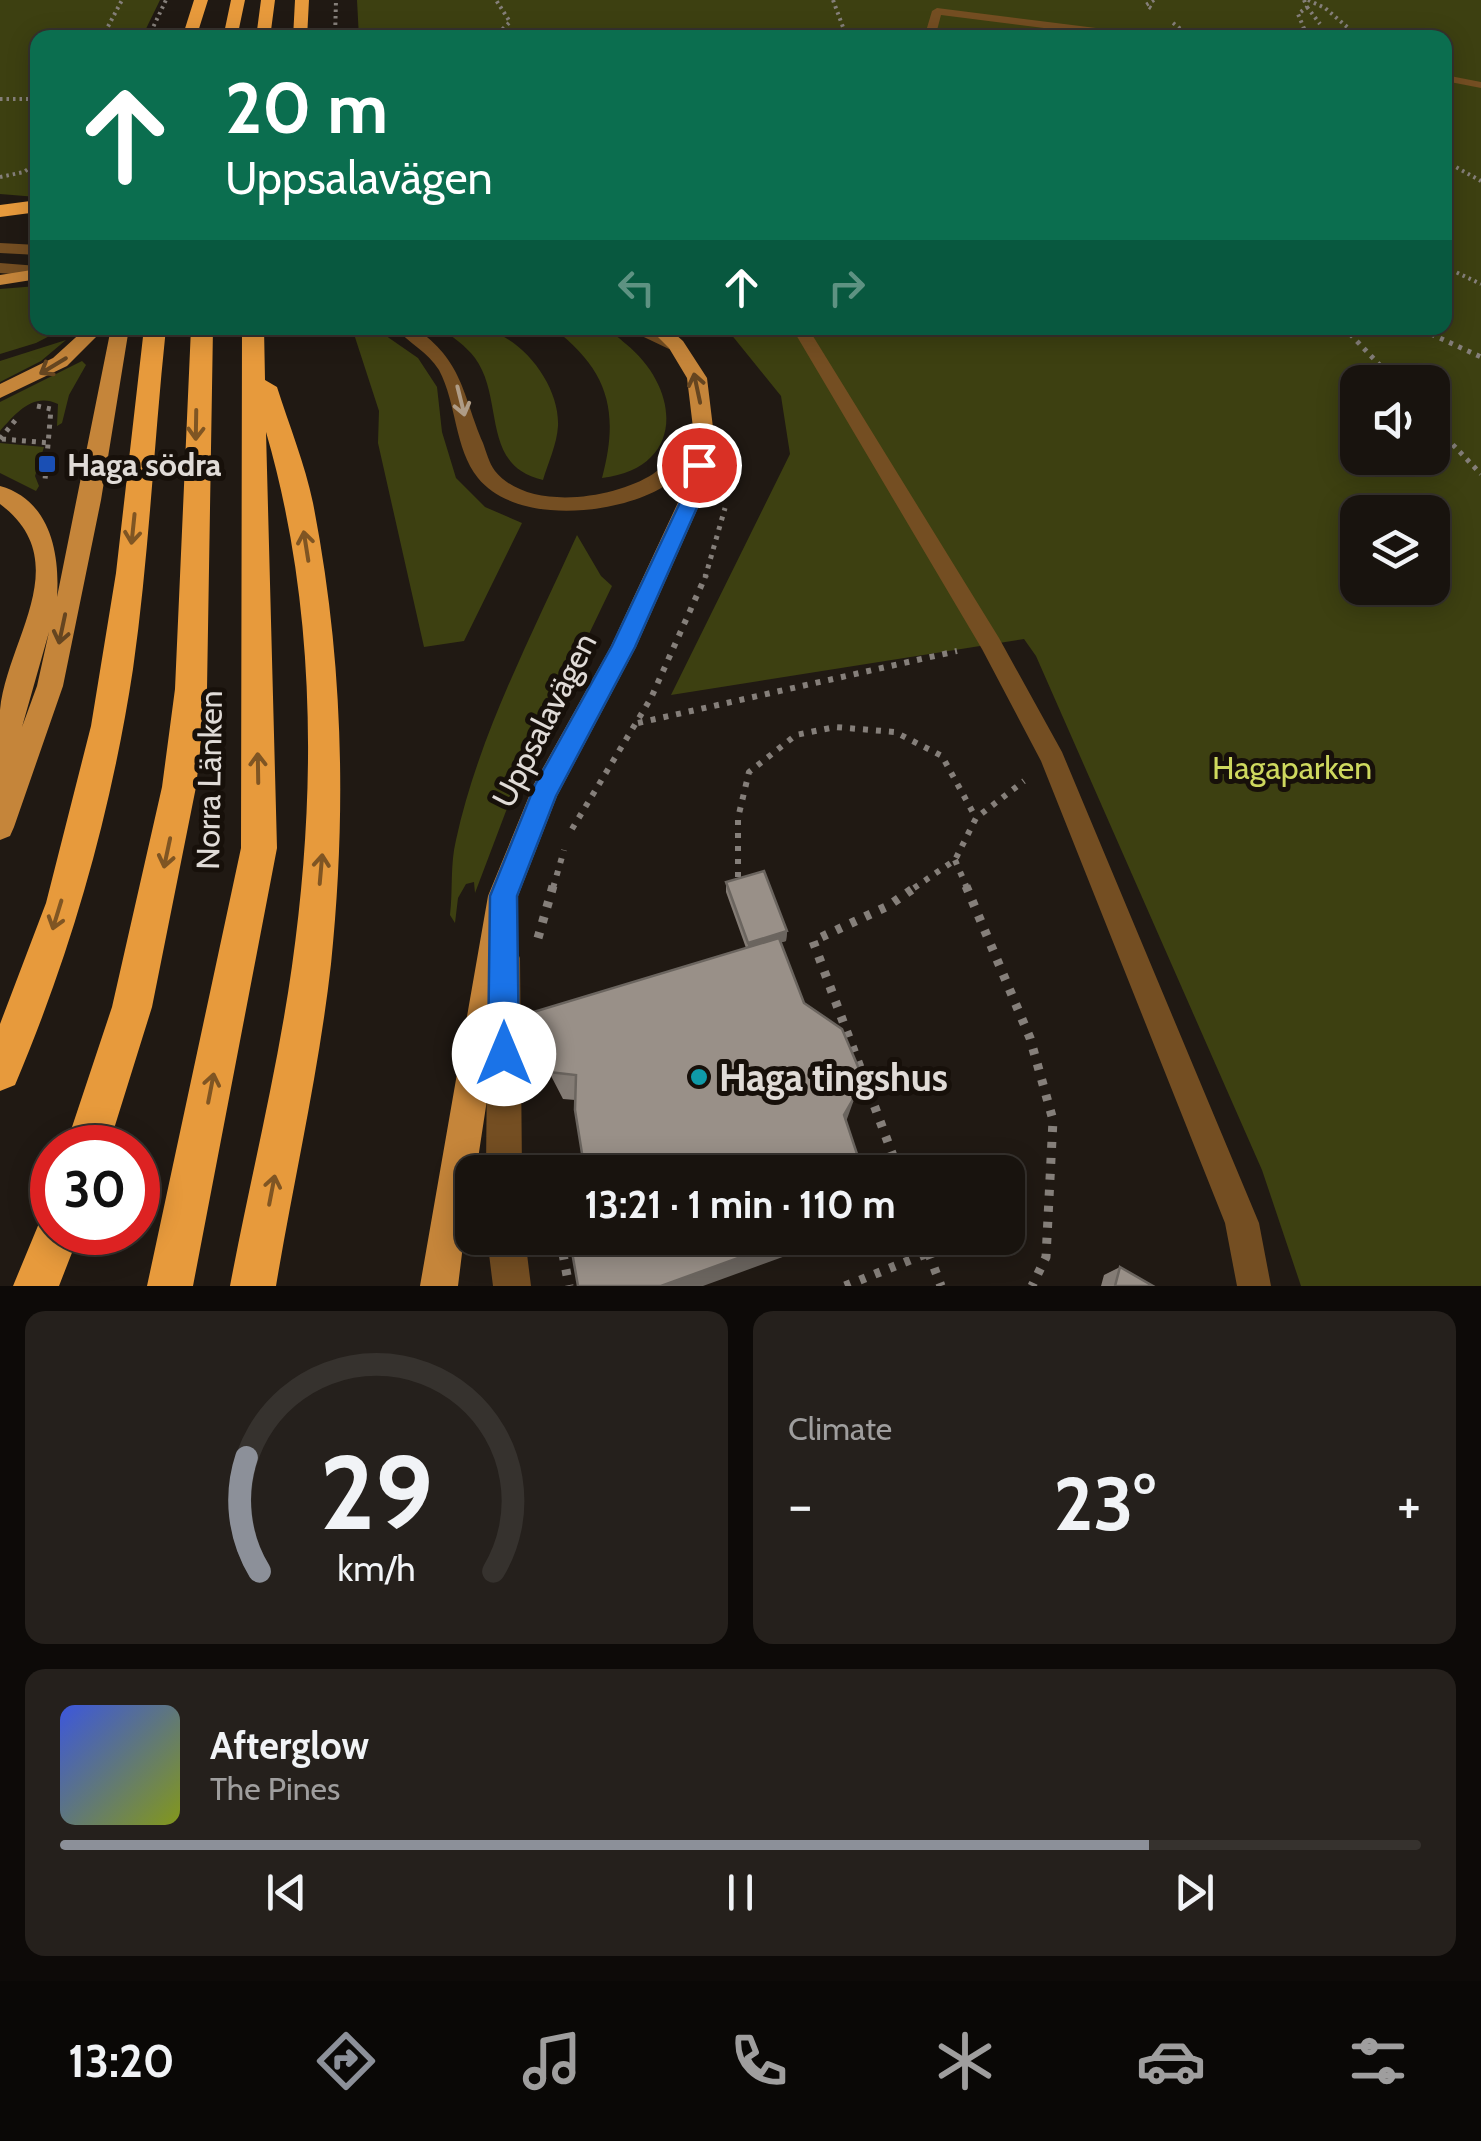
<!DOCTYPE html>
<meta charset="utf-8">
<style>
body{margin:0;font-family:Cabin,sans-serif;background:#25201c;color:#f1f3f6;height:100vh;display:flex;flex-direction:column;font-size:38px;white-space:nowrap}
*{box-sizing:border-box;margin:0}
p{font-size:32px;color:#9f9e9e}
.icon{flex:none;width:55px;height:55px;fill:none;stroke:currentColor;stroke-width:2;stroke-linecap:round;stroke-linejoin:round}
.map{position:relative;height:1286px;overflow:hidden}
.side{display:flex;flex-direction:column;gap:25px;padding:25px;background:#0d0a08;flex:1}
.side>*{flex:none}
.guide{position:absolute;left:30px;top:30px;width:1422px;height:305px;border-radius:20px;box-shadow:0 5px 25px #0003,0 0 0 2px #36322e;background:#0b6e4f;color:#fff;overflow:hidden}
.fabs{position:absolute;left:1340px;top:365px;display:grid;gap:20px}
.fabs a{display:grid;place-items:center;width:110px;height:110px;border-radius:20px;background:#18130e;box-shadow:0 5px 25px #0003,0 0 0 2px #36322e;font-size:50px}
.speed{position:absolute;left:30px;top:1125px;display:flex;gap:20px;font-size:50px;font-weight:700;text-align:center}
.speed>*{display:grid;place-content:center;width:130px;height:130px;border-radius:50%;background:#18130e;box-shadow:0 5px 25px #0003,0 0 0 2px #36322e;line-height:1}
.speed .limit{border:15px solid #d22;background:#fff;color:#111}
.pin{position:absolute;display:grid;place-items:center;width:85px;height:85px;color:#fff;margin:-42px;border:5px solid #fff;border-radius:50%;box-shadow:0 2px 10px #0007}
.me{position:absolute;width:110px;margin:-55px;rotate:0deg;stroke-linejoin:round;filter:drop-shadow(0 0 8px #0008)}
.turn{display:flex;align-items:center;gap:35px;height:210px;padding:0 30px;font-size:45px}
.turn .icon{width:130px;height:130px;stroke-width:2.5}
.turn b{display:block;font-size:70px;line-height:85px}
.lanes{display:flex;align-items:center;height:95px;padding:0 30px;background:#0003;justify-content:center;gap:50px;direction:ltr}
.lanes .off{opacity:.35}
.big{font-size:75px;font-weight:800;line-height:1.1}
.side .tile{flex:1;display:flex;flex-direction:column;justify-content:center;gap:15px;min-width:0;padding:0 35px;border-radius:20px;background:#25201c}
.side .dial{align-items:center;gap:0}
.dial svg{height:260px;overflow:visible;fill:none;stroke:#36322e;stroke-width:7;stroke-linecap:round;text-anchor:middle}
.dial text{fill:#f1f3f6;stroke:none}
.song{display:flex;align-items:center;gap:30px}
.cover{width:120px;height:120px;border-radius:15px;background:linear-gradient(135deg,hsl(230 70% 55%),hsl(70 70% 35%))}
.played{height:10px;border-radius:5px;background:linear-gradient(90deg,#8c9099 80%,#36322e 80%)}
.keys{display:flex;justify-content:space-around;direction:ltr}
.heat{display:flex;justify-content:space-between;align-items:center;font-size:55px;direction:ltr}
.side .tiles{flex:1;display:grid;gap:25px;grid-template-columns:1fr 1fr}
.tile:last-child{grid-column:span 2}
.trip{position:absolute;left:455px;top:1155px;width:570px;height:100px;border-radius:20px;background:#18130e;box-shadow:0 5px 25px #0003,0 0 0 2px #36322e;font-weight:800;line-height:100px;text-align:center}
.tabs{display:flex;height:160px;justify-content:space-around;align-items:center;background:#0a0806;color:#9f9e9e}
.tabs .icon{width:70px;height:70px}
.tabs .current{color:#8c9099}
.tabs b{font-size:45px;color:#f1f3f6}
.map>svg:first-child{display:block}
.green{fill:#3d4011;fill-rule:evenodd}
.lines{fill:none;stroke-linecap:round;stroke-linejoin:round}
.path-far3{stroke:#857f7a;stroke-width:4;stroke-dasharray:2.5 4;stroke-linecap:butt}
.path-far2{stroke:#857f7a;stroke-width:5;stroke-dasharray:4 6;stroke-linecap:butt}
.path-far1{stroke:#857f7a;stroke-width:6;stroke-dasharray:5 8;stroke-linecap:butt}
.path{stroke:#857f7a;stroke-width:9;stroke-dasharray:6 10;stroke-linecap:butt}
.service{fill:#744e22;fill-rule:evenodd}
.minor{fill:#744e22;fill-rule:evenodd}
.tertiary{fill:#744e22;fill-rule:evenodd}
.primary{fill:#c5853a;fill-rule:evenodd}
.motorway{fill:#e79a3c;fill-rule:evenodd}
.wall{fill:#847c75}
.shaded-wall{fill:#6b655f}
.building{fill:#999088;stroke:#6b655f;stroke-width:2.5}
.oneway{stroke:#654520}
.oneway2{stroke:#af9c86}
.oneway3{stroke:#7f5523}
.route{fill:#1a73e8;stroke:#114b97;stroke-width:2.5}
.transit-dot{fill:#1a4fb4;stroke:#17100a;stroke-width:4}
.culture-dot{fill:#0f9aa8;stroke:#17100a;stroke-width:4}
.labels{text-anchor:middle;dominant-baseline:central;stroke-width:10;stroke-linejoin:round;paint-order:stroke}
.poi-label{font-size:32px;font-weight:bold;fill:#e0dbd7;stroke:#17100a;text-anchor:start}
.street-label{font-size:32px;fill:#e0dbd7;stroke:#17100a}
.park-label{font-size:32px;fill:#ced85e;stroke:#17100a}
.near-poi-label{font-size:38px;font-weight:bold;fill:#e0dbd7;stroke:#17100a;text-anchor:start}
</style>
<div class="map">
<svg width="1481" height="1286" viewBox="0 0 1481 1286">
<rect width="100%" height="100%" fill="#201913"/>
<!-- green -->
<path class="green" d="M0,0h160l-18,37 -104,1 -1,159 -37,-3z
M357,0h1124v1286h-180l-39,-116 -226,-514 -12,-17 -353,56 119,-241 -9,-58 -55,-68h719v-290h-1086zM1358,382h74v76h-74zM1358,512h74v76h-74z
M37,286l1,42h27l-29,15 -36,11v-65z
M352,328l27,3 39,27 19,29 5,45 14,46 29,29 37,16 -58,118 -40,6 -46,-204 1,-32z
M439,328c13,-1 27,-2 40,0 42,6 81,57 79,98 -1,18 -10,37 -15,54 -63,-14 -38,-81 -68,-122 -9,-12 -23,-22 -36,-30z
M553,328c15,-1 33,-3 47,0 9,1 19,10 26,16 55,45 60,124 -24,134 18,-67 6,-108 -49,-150z
M66,340l-25,21 -41,21v-21z
M82,361l4,4 -17,30 -7,28 -5,3 1,-22c-25,-12 -42,9 -58,27v-29z
M0,443l44,4 -9,29 4,10 -3,5 -36,-18z
M577,535l24,41 11,10 -98,204 -39,103 -1,-11 -8,2 -8,14 -3,25 -5,-8c3,-24 0,-51 6,-75 23,-106 77,-207 121,-305z"/>
<g class="lines">
<!-- path-far3 -->
<path class="path-far3" d="M833,0l14,38
M1154,0l-8,5 8,5
M1304,0l3,7 -9,7 10,24
M1308,0l17,8 35,30
M1307,7l13,17
M1173,23l19,15
M1322,30l5,8
M102,38l20,-38
M148,38l18,-38
M335,38l1,-38
M493,38l17,-16 -14,-22
M0,99h38
M1445,161l36,20
M0,177l24,-5 14,-10
M1445,267l36,17
M1345,328l8,8
M1419,328l17,8"/>
<!-- path-far2 -->
<path class="path-far2" d="M1350,334l46,48
M1431,334l50,23
M37,406l14,3 -6,71
M1432,423l49,51
M0,439l18,-22
M2,439l48,4
M705,578l20,-70"/>
<!-- path-far1 -->
<path class="path-far1" d="M638,723l319,-72
M572,829l79,-131 55,-123
M955,860l12,28
M738,877v-59l11,-46 47,-37 39,-8 60,5 47,24 34,62
M553,888l11,-38
M914,888l41,-28 21,-42 48,-37"/>
<!-- path -->
<path class="path" d="M966,886l64,152 23,82 -7,137 -14,29
M538,938l15,-52
M899,1172l-86,-231 75,-35 29,-20
M560,1238l9,48
M923,1238l18,48
M845,1286l83,-33"/>
<!-- service -->
<path class="service" d="M937,8l215,27 5,3h-34l-182,-23 -6,23h-11l8,-27z
M1445,75l36,7v6l-36,-7z
M792,328h16l191,310 63,114 197,471 12,63h-34l-12,-63 -184,-462 -59,-112z"/>
<!-- minor -->
<path class="minor" d="M504,943l11,4 5,11 2,214h-36l2,-214 5,-11z
M487,1238h38l6,48h-38z"/>
<!-- tertiary -->
<path class="tertiary" d="M0,243l38,2v10l-38,-2z
M0,263l38,3v10l-38,-3z
M395,328h20c48,33 47,65 68,115 3,8 6,20 12,28 33,41 119,28 158,3 16,-11 30,-28 44,-43l7,-1 10,6c-12,17 -30,37 -48,49 -46,30 -149,41 -188,-7 -24,-30 -21,-74 -39,-108 -11,-18 -30,-27 -44,-42z
M625,328h24l36,17 -9,6 -7,-2z"/>
<!-- primary -->
<path class="primary" d="M38,269v10l-38,6v-10z
M86,328h19l-38,38 -67,32v-14l53,-26z
M111,328h18l-28,172 -38,186 -49,141 -4,9 -10,4c0,-44 0,-87 0,-130 7,-71 77,-148 0,-206v-18c50,14 60,67 57,111zM49,632l-12,54 -15,41z
M649,328h19l15,13 24,37 7,58 -10,58 -68,153 -79,149 -39,100 -42,276h-4l-14,114h-38l68,-390 46,-112 77,-138 71,-152 12,-58 -7,-58 -18,-30z"/>
<!-- motorway -->
<path class="motorway" d="M194,0h14l-12,38h-14z
M231,0h14l-8,38h-14z
M261,0h14l-5,38h-14z
M295,0h14l-2,38h-14z
M38,200v12l-38,5v-12z
M144,328h22c-12,113 -17,228 -33,341 -22,144 -61,281 -118,416l-15,6v-67l46,-121 45,-177 25,-153z
M191,328h22l-6,361 -11,98 -44,220 -44,141h-43l47,-141 50,-220 13,-98z
M242,328h22l1,52 12,7c12,38 28,77 36,116 30,153 34,306 18,461 -12,107 -37,215 -55,322h-46c20,-106 47,-213 62,-320 25,-177 24,-362 -26,-534l11,416 -84,438h-46l94,-438z
M52,1212v20h28l-21,54h-46l29,-70z"/>
</g>
<!-- wall -->
<path class="wall" d="M726,882l61,49 -1,10 -5,1 65,180 -283,-23 -14,-27 197,-124 -20,-56z
M1120,1267l33,19h-52l3,-11z"/>
<!-- shaded-wall -->
<path class="shaded-wall" d="M787,931l-1,10 -38,12v-10z
M856,1094l-9,25 -10,21 7,-25z
M793,1238h42l-132,48h-42z"/>
<!-- building -->
<path class="building" d="M764,871l23,60 -39,12 -22,-61z
M779,938l25,65 38,26 17,40 -3,25 -12,21 19,57h-278l-10,-62 1,-35 -27,-3 -19,-59z
M586,1238h207l-132,48h-83l-7,-40 14,-6z
M1120,1267l33,19h-38z"/>
<!-- one-way arrows -->
<defs><path id="oneway-shaft" d="M-6 0H5M1.5-3L5.5 0L1.5 3" fill="none" stroke-width="1.6" stroke-linecap="round" stroke-linejoin="round" transform="scale(2.5)"/></defs>
<g class="oneway">
<use href="#oneway-shaft" transform="translate(53 366) rotate(149)"/>
<use href="#oneway-shaft" transform="translate(697 388) rotate(-102)"/>
<use href="#oneway-shaft" transform="translate(62 629) rotate(102)"/>
</g>
<use class="oneway2" href="#oneway-shaft" transform="translate(461 401) rotate(76)"/>
<g class="oneway3">
<use href="#oneway-shaft" transform="translate(196 425) rotate(91)"/>
<use href="#oneway-shaft" transform="translate(133 529) rotate(96)"/>
<use href="#oneway-shaft" transform="translate(306 546) rotate(-99)"/>
<use href="#oneway-shaft" transform="translate(258 768) rotate(-91)"/>
<use href="#oneway-shaft" transform="translate(167 853) rotate(102)"/>
<use href="#oneway-shaft" transform="translate(321 869) rotate(-85)"/>
<use href="#oneway-shaft" transform="translate(57 915) rotate(107)"/>
<use href="#oneway-shaft" transform="translate(211 1088) rotate(-79)"/>
<use href="#oneway-shaft" transform="translate(272 1190) rotate(-79)"/>
</g>
<!-- route -->
<path class="route" d="M699,459l9,6 -5,29 -68,153 -79,149 -39,100 2,158 -4,11 -11,4 -11,-4 -5,-11 2,-158 45,-111 77,-139 72,-152 5,-29z"/>
<!-- markers -->
<rect class="transit-dot" x="37" y="454" width="20" height="20" rx="5"/>
<circle class="culture-dot" cx="699" cy="1077" r="10"/>
<g class="labels">
<!-- poi labels -->
<g class="poi-label">
<text x="67" y="464">Haga södra</text>
</g>
<!-- street labels -->
<g class="street-label">
<text transform="translate(544 720) rotate(-63)">Uppsalavägen</text>
<text transform="translate(209 780) rotate(-89)">Norra Länken</text>
</g>
<!-- park labels -->
<g class="park-label">
<text x="1292" y="767">Hagaparken</text>
</g>
<!-- near-poi labels -->
<g class="near-poi-label">
<text x="719" y="1077">Haga tingshus</text>
</g>
</g>
</svg>
<div class="fabs">
<a><svg class="icon" aria-label="sound" viewBox="0 0 24 24"><path d="M4 9h4l5-4v14l-5-4H4zM17 9q2 3 0 6"/></svg></a>
<a><svg class="icon" aria-label="layers" viewBox="0 0 24 24"><path d="M12 4l9 5-9 5-9-5zM3 14l9 5 9-5"/></svg></a>
</div>
<div class="speed"><div class="limit">30</div></div>
<div class="pin" style="left:699px;top:465px;background:#d93025"><svg class="icon" aria-label="arrive" viewBox="0 0 24 24"><path d="M6 21V4h12l-3 4 3 4H6"/></svg></div>
<svg class="me" style="left:504px;top:1054px" viewBox="-20 -20 40 40"><circle r="19" fill="#fff"/><path d="M0-13L10 11 0 6-10 11z" fill="#1a73e8"/></svg>
<div class="trip">13:21 · 1 min · 110 m</div>
<div class="guide">
<div class="turn"><svg class="icon" aria-label="ahead" viewBox="0 0 24 24"><path d="M12 20V5M6 11l6-6 6 6"/></svg><div><b>20 m</b>Uppsalavägen</div></div>
<div class="lanes"><svg class="icon off" aria-label="left" viewBox="0 0 24 24"><path d="M17 20v-9H6M10 6l-5 5 5 5"/></svg><svg class="icon" aria-label="ahead" viewBox="0 0 24 24"><path d="M12 20V5M6 11l6-6 6 6"/></svg><svg class="icon off" aria-label="right" viewBox="0 0 24 24"><path d="M7 20v-9h11M14 6l5 5-5 5"/></svg></div>
</div>
</div>
<section class="side">
<div class="tiles">
<div class="tile dial"><svg viewBox="0 0 100 80">
<path d="M14 69A42 42 0 1 1 86 69"/>
<path d="M14 69A42 42 0 0 1 10 34" stroke="#8c9099"/>
<text x="50" y="56" font-size="32" font-weight="700">29</text>
<text x="50" y="72" font-size="11">km/h</text>
</svg></div>
<div class="tile"><p>Climate</p>
<div class="heat"><a>−</a><b class="big">23°</b><a>+</a></div>
</div>
<div class="tile">
<div class="song"><i class="cover"></i><div><b>Afterglow</b><p>The Pines</p></div></div>
<div class="played"></div>
<div class="keys"><svg class="icon" aria-label="previous" viewBox="0 0 24 24"><path d="M18 5L8 12l10 7zM5 5v14"/></svg><svg class="icon" aria-label="pause" viewBox="0 0 24 24"><path d="M8 5v14M16 5v14"/></svg><svg class="icon" aria-label="next" viewBox="0 0 24 24"><path d="M6 5l10 7-10 7zM19 5v14"/></svg></div>
</div>
</div>
</section>
<nav class="tabs">
<b>13:20</b>
<svg class="icon current" aria-label="directions" viewBox="0 0 24 24"><path d="M12 3l9 9-9 9-9-9zM9 14v-3h6M13 9l2 2-2 2"/></svg>
<svg class="icon" aria-label="music" viewBox="0 0 24 24"><path d="M9 18V5l10-2v13"/><circle cx="6" cy="18" r="3"/><circle cx="16" cy="16" r="3"/></svg>
<svg class="icon" aria-label="phone" viewBox="0 0 24 24"><path d="M5 4h4l2 5-3 2q2 4 5 5l2-3 5 2v4C11 20 4 13 5 4z"/></svg>
<svg class="icon" aria-label="climate" viewBox="0 0 24 24"><path d="M12 3v18M4 7l16 10M4 17L20 7"/></svg>
<svg class="icon" aria-label="car" viewBox="0 0 24 24"><path d="M5 17H2v-5l4-1 3-4h7l3 4 3 1v5h-3M9 17h6M6 11h13"/><circle cx="7" cy="17" r="2"/><circle cx="17" cy="17" r="2"/></svg>
<svg class="icon" aria-label="filters" viewBox="0 0 24 24"><path d="M4 7h16M4 17h16"/><circle cx="9" cy="7" r="2"/><circle cx="15" cy="17" r="2"/></svg>
</nav>
